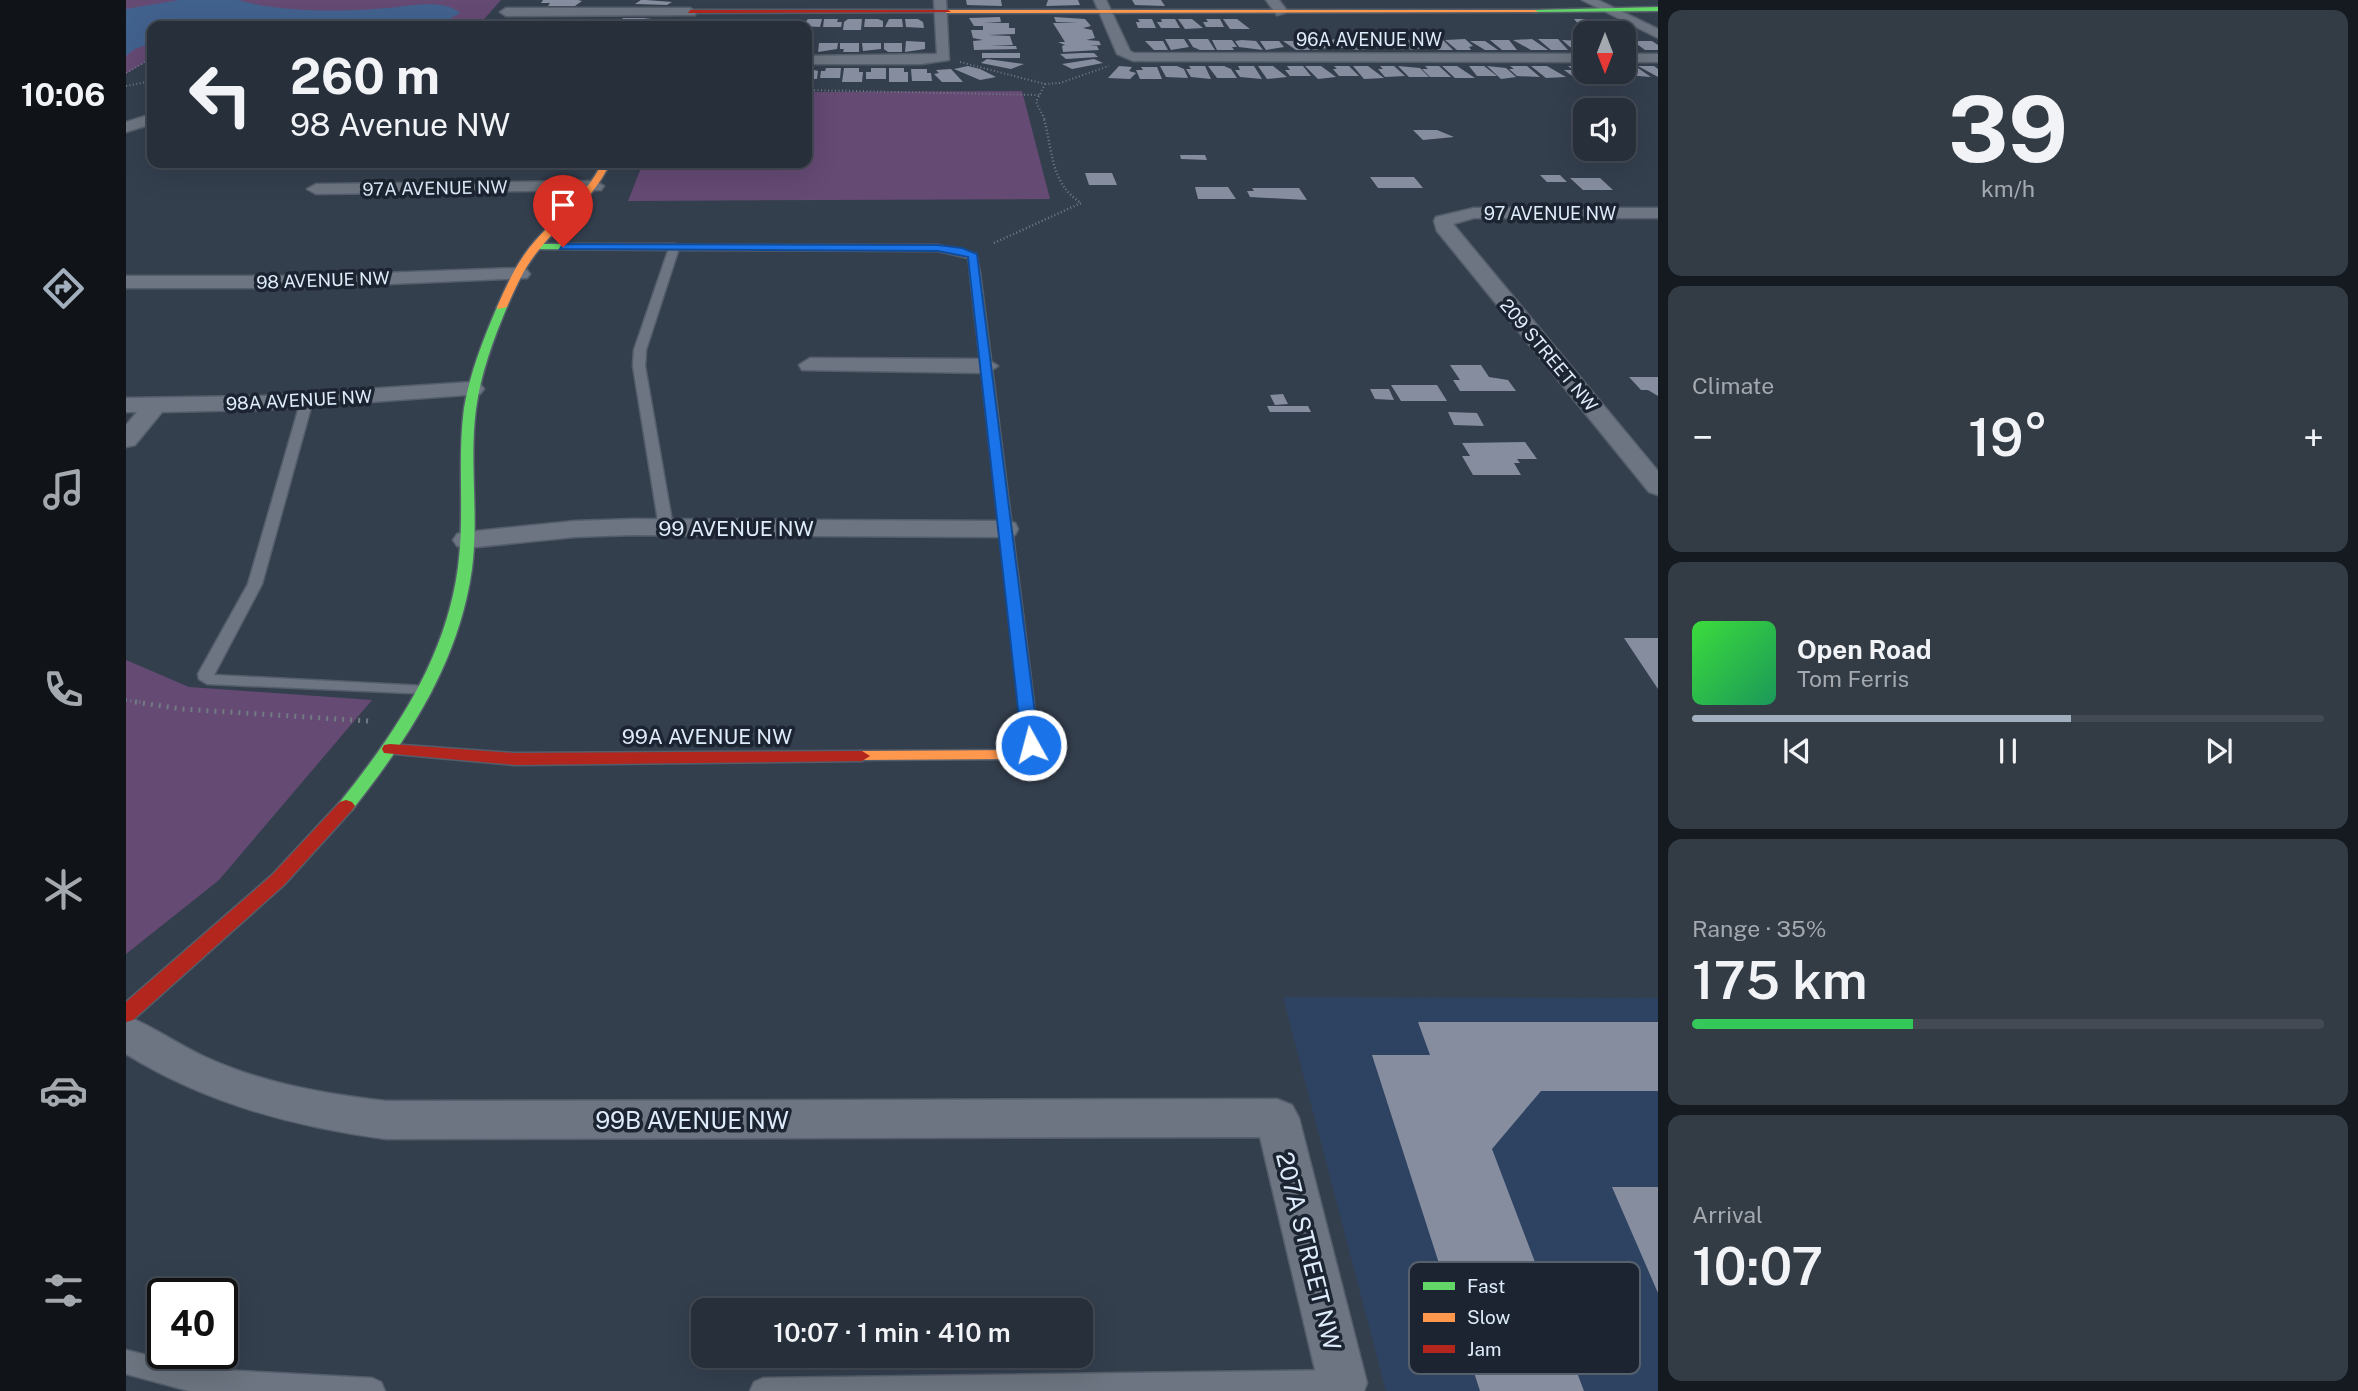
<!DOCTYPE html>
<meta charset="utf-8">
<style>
body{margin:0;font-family:"Public Sans",sans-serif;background:#333b45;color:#f1f3f6;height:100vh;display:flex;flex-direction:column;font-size:26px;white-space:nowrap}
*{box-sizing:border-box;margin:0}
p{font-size:23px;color:#a4a9af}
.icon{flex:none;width:38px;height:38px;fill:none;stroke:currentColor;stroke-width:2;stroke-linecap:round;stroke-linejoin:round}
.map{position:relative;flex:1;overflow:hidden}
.panel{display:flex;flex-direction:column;gap:10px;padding:10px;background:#151a20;width:700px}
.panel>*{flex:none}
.guide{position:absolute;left:21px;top:21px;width:665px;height:147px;border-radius:14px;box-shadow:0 7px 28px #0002,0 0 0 2px #434a54;background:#272f3a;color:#f1f3f6;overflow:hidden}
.needle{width:46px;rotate:180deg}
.fabs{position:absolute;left:1447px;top:21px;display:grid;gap:14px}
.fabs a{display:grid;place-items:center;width:63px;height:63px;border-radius:14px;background:#272f3a;box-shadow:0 7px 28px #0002,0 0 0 2px #434a54;font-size:35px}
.speed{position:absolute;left:21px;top:1278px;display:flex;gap:14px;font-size:35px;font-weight:700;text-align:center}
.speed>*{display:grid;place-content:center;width:91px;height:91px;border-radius:50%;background:#272f3a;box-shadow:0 7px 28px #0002,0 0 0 2px #434a54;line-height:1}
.speed .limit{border:4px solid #111;border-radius:10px;background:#fff;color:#111}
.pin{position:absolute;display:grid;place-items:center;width:60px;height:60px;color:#fff;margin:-72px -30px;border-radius:50% 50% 50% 0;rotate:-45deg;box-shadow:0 0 7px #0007}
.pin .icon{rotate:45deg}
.me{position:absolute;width:77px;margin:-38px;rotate:353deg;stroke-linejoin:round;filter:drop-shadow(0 0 5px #0008)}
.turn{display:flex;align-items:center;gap:24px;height:147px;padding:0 28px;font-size:32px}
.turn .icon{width:91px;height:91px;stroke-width:2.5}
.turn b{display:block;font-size:49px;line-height:60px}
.big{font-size:52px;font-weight:600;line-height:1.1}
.panel .card{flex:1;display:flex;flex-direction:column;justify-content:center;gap:10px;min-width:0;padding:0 24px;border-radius:14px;background:#333b45}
.panel .dial{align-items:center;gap:0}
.dial b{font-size:91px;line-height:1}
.song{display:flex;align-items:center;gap:21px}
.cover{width:84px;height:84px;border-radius:10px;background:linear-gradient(135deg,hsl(120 70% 55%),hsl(150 70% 35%))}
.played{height:7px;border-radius:4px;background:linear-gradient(90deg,#a2afbe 60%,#434a54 60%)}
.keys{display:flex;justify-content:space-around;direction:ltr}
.heat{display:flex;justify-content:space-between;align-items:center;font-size:38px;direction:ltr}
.charge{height:10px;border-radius:5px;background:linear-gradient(90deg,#34c759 35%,#434a54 0)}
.trip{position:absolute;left:565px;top:1298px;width:402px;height:70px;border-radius:14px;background:#272f3a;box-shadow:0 7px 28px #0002,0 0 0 2px #434a54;font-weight:600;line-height:70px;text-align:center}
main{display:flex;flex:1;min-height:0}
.tabs{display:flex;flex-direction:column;width:126px;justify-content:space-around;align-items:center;background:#101317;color:#a4a9af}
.tabs .icon{width:49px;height:49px}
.tabs .on{color:#a2afbe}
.tabs b{font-size:32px;color:#f1f3f6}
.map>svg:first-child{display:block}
.built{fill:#2e4362}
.green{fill:#654a74}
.water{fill:#42628e}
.building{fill:#868d9f}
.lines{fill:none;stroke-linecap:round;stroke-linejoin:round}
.lane-casing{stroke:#545e6b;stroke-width:3}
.street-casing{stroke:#545e6b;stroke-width:3}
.fast-casing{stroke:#545e6b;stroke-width:3}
.slow-casing{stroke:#545e6b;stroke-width:3}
.jam-casing{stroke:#545e6b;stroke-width:3}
.path-far3{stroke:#727a84;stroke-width:2;stroke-dasharray:1 2.5;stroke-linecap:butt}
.path-far2{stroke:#727a84;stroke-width:2.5;stroke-dasharray:1 2.5;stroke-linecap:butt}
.path-far1{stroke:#727a84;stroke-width:3.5;stroke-dasharray:1 3.5;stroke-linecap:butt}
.path{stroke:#727a84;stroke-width:5;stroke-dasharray:2 6;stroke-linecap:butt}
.lane{fill:#6c7581;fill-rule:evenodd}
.street{fill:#6c7581;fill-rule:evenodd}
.fast{fill:#63d668;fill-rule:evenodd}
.slow{fill:#ff974d;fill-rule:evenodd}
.jam{fill:#b3261e;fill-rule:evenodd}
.route{fill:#1a73e8;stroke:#114b97;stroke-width:2}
.labels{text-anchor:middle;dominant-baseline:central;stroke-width:7;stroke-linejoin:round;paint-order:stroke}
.far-street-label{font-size:18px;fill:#deebfb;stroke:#1b2430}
.street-label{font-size:21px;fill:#deebfb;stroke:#1b2430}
.near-street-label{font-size:24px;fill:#deebfb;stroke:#1b2430}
.key{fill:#1b2430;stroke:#56606d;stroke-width:2}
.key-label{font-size:19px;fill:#deebfb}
</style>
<main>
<nav class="tabs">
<b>10:06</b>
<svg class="icon on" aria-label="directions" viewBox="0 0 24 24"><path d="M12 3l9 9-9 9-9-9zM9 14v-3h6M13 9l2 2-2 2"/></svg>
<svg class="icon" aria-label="music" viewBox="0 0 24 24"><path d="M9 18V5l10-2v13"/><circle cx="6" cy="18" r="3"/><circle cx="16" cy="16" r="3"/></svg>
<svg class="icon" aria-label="phone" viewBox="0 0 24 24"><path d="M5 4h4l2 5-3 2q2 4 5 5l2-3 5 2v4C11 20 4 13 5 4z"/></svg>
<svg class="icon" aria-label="climate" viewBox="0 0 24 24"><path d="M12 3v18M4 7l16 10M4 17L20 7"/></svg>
<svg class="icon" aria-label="car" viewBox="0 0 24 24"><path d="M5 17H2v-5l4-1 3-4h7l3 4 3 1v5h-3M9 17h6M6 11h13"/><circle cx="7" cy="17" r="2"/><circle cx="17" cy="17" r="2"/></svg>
<svg class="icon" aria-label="filters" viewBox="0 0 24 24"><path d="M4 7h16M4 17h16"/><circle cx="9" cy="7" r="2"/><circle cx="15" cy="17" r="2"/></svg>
</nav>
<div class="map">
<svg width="1532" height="1391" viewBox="0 0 1532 1391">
<rect width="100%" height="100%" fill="#343f4e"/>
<!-- built -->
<path class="built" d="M1157,997l375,1v393h-272z"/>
<!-- green -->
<path class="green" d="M0,0h375l-23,26h-326v32l-26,16z
M896,91l28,108 -422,2 15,-38h164v-71z
M0,660l63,27 183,13 -153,180 -93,74z"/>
<!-- water -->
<path class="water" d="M53,0c18,0 43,0 59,0 45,13 112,12 160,7 17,-2 48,-7 62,6l-12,7 -18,5 -36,1 -50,-6 -106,-1 -30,7h-56v17l-17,6 -9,7v-47z"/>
<!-- building -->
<path class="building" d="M417,0h35l4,1 -7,5h-27l2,-3h-9z
M515,0h5l26,2 -5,3 -32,-1z
M840,0h35l1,6 -35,-1z
M922,0h30l2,5 -34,1z
M1006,0h29l4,6 -30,-1z
M874,17l1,5 -17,1h25v5h6v6l-27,1 22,1 3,9 -23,1h26l1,3 -43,1 -1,-9 10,-1 -10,-2 -2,-8h12v-4h-9l-5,-8z
M928,17l31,2 6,7 -8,2 9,2 3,8 -9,2 13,1 2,4 -12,1h8l2,4 -36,2 -1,-6 3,-1 -7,-3h7l-12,-19h25l-22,-1z
M497,18h20l9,1 -5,7h-17l6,-4h-16z
M602,19h12l-2,7h-18z
M618,19h13l1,7h-18z
M642,19h13l-2,7h-18z
M671,19l3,7h-19l4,-7z
M682,19h14l-2,8 -18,-1z
M698,19h14l-1,3h5l-1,5h-18z
M722,19h14l-1,11h-18l1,-8z
M739,19h13l5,2v6h-19z
M763,19h13l1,8h-18z
M779,19h13l5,3 1,6 -18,-1z
M1012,19h14l4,9h-18l-2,-6h4z
M1035,19h14l5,9h-19l-4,-6h5z
M1052,19h14l11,9 -18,1z
M1080,19h14l4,8h-18l-3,-5h5z
M1097,19h14l13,10h-20z
M1448,19h13l12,8h-18z
M1466,20h13l18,8h-19z
M1039,39h19l5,8 -18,3z
M1062,39h20l7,11h-15l-7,-3z
M1179,39l23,1 6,7 -21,3z
M1210,39h13l10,11 -23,-3 -6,-7z
M1257,39h11l11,11 -21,-3 -7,-7z
M1273,39l20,1 8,7 -16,3z
M1339,39l8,7 -4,1 2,3h-14l-12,-10z
M1406,39l16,11h-17l-18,-10z
M1412,39h20l10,11h-17z
M1086,40h20l5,7h-5l2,3h-17z
M1116,40l14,1 7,9 -24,-3 -4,-6z
M1317,40l10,10h-15l-14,-9z
M1364,40h19l8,10h-15z
M1436,40l19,1 5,3v6l-16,-3z
M780,41l19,1v7l-20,3z
M1019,41h18l5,9h-14z
M1134,41h19l5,6 -18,3z
M1157,41h20l7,9h-14z
M1229,41h20l5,6 -18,3z
M1344,41h15l13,9h-13z
M1507,41h19l6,4v5h-13z
M693,43h19l-1,6 -19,3z
M714,43h19v9h-16l1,-3h-4z
M736,43h19v6l-18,2z
M758,43h18v9h-14l-4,-3z
M856,53h38v5h-38z
M957,53h11l4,4 -32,2 -6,-5z
M861,59l37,5 -13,5 -30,-6z
M968,59l9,4 -31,6 -10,-5z
M842,66l12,3 16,8 -16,3 -26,-11z
M993,66l13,1 -3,4 7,2 -6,6 -22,-1z
M1034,66h17l7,3 4,9 -22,-1z
M1063,66h16l6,13 -20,-2 -5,-8h5z
M1082,66h16l7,3 6,9h-20z
M1112,66h16l8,13 -22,-2 -5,-7h5z
M1132,66h15l14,11 -20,2z
M1161,66h16l8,10h-21l-5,-6h5z
M1179,66h16l15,11 -18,2z
M1208,66h15l10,10h-20l-6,-7h4z
M1227,66h15l16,12 -20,1z
M1254,66h14l11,10 -20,1 -7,-8h5z
M1272,66l22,2 9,9h-20z
M1299,66h14l12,11h-21l-8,-8h6z
M1316,66h15l18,12h-20z
M1343,66h15l13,10h-20z
M1361,66l19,2 10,9 -15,2z
M1384,66h17l13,11 -23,-1 -8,-7h5z
M1405,66h16l19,11 -20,1z
M1442,66h15l3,6 13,6h-24l-11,-8h9z
M1498,66h11l16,11 -25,-2 -5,-3h3z
M1512,66h16l4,3v8z
M1015,67h16l5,12h-22l-4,-9h7z
M681,68l11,3 -1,8h-10z
M700,68h15l-1,10h-20l1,-7h4z
M718,68h15v4h4l-1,10h-20z
M745,68h15v11h-20v-7h5z
M763,68h15v4h4v10h-19z
M785,69h16v4h4l1,8h-20z
M825,69l12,13h-21l-8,-8 5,-1 -3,-3z
M1468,72h23l8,5h-24z
M1287,130h24l17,7 -31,3z
M1054,155h25l2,5 -26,-1z
M959,173h27l5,12h-28z
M1414,175h20l7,7h-20z
M1244,177h44l9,11h-45z
M1444,178h30l13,12h-30z
M1069,187h33l8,12h-38z
M1126,188h47l8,12 -57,-3 -3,-6h7z
M1324,365h31l8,12 19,3 8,11h-56l-7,-11h7z
M1503,377h29v19l-10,-6h-7z
M1265,385h46l10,16h-46z
M1244,389h19l5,11 -19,-1z
M1157,394l5,10 -13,1 -5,-10z
M1141,406h41l3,6h-41z
M1322,412l29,1 7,13 -30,-1z
M1399,442l12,17h-20l3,4h-6l7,12h-48l-11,-19h8l-8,-13z
M1498,638h34v51z
M1292,1022h240v69h-117l-49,58 92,242h-104l-108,-336h58z
M1486,1187h46v106z"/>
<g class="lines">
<defs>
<path id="lane" d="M548,245l5,3 -33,102 -1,16 28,161 -7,4 -7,-4 -26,-161 1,-16 35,-102z
M181,396l6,4 -51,184 -48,91 210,11 6,2 2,3 -2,3 -223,-10 -8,-5 -1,-5 50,-90 53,-184z
M0,1350l76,19 170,9 9,4 4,9h-196l-63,-17z
M1213,1370l9,4 4,9 -4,8h-598l4,-9 9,-4z"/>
<path id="street" d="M808,0h12l3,60 -28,4h-114v-8l130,-2z
M968,0h12l24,51 4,2 452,1v8l-453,-1 -16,-7z
M1140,0h13l9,12 -11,3z
M1456,0h16l60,29v9z
M564,8l6,4 -1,3 -189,1 -6,-4 6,-4z
M1498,54h34v8h-34z
M26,114v10l-26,8v-10z
M469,181l9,5 -3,4 -285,4 -9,-5 9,-5z
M1348,208h184v10h-184l-21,6 205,247v24l-9,-3 -212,-261 -3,-10 2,-4z
M394,268l7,2 3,4 -3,4 -229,10h-172v-12h172z
M684,358l177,1 11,7 -11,7 -185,-3 -3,-5z
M346,382l8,2 4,5 -4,5 -218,16 -100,2 -27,33 -9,2v-22l11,-13h-11v-14l136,-2z
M507,519l372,2 10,2 3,6 -3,6 -10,2 -372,-2 -58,2 -108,11 -10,-2 -4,-6 4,-6 10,-2 108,-11z
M0,1016c27,10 51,28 77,40 58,27 120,38 183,45l891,-2 15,6 7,13 68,265 -3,8h-44l-60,-254 -874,2c-92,-12 -181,-36 -260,-85z"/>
<path id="fast" d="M1532,7v4l-126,1 3,-2z
M409,244h140l5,3 -5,3 -143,-1 -2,-2z
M849,270l5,3 43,342 -7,4 -7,-4 -39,-342z
M376,304l5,3c-14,33 -26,66 -31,102 -7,53 3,107 -4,160 -13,93 -63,169 -120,241h-12l-3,-4 3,-4c56,-70 106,-144 118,-235 7,-52 -1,-106 6,-159 6,-35 19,-68 33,-101z"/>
<path id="slow" d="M822,10h587l3,2 -592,1z
M476,163h8c-17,37 -43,53 -68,83 -16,18 -26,40 -35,61l-9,2 -1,-2c10,-23 21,-47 38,-66 24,-27 51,-45 67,-78z
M546,245h266l38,9 4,19 -9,2 -3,-17 -30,-7 -263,-1 -3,-1z
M890,611l7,4 16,130 -8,14 -175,1 -2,-4 2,-4 6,-1 158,-1 3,-5 -14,-130z"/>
<path id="jam" d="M564,10h258l3,2 -263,1z
M264,744l125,9 347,-2 8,5 -8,5 -347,4 -131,-12 -2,-4 2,-4z
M220,800l6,2 3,4 -3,4 -68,75 -151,135 -7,2v-20l146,-127 68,-73z"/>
</defs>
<!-- lane casing -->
<use href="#lane" class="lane-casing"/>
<!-- street casing -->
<use href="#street" class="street-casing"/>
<!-- fast casing -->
<use href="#fast" class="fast-casing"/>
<!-- slow casing -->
<use href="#slow" class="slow-casing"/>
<!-- jam casing -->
<use href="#jam" class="jam-casing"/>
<!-- path-far3 -->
<path class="path-far3" d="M834,62l85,22 -9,18 9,18
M0,73l26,-15
M919,84l15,-1 49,-17
M0,86l26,-5
M681,90l232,5"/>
<!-- path-far2 -->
<path class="path-far2" d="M868,243l87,-40c-31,-20 -28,-52 -37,-84"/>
<!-- path-far1 -->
<path class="path-far1" d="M0,700l20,3"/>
<!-- path -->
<path class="path" d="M9,702l47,7 187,12"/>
<!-- lane -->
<use href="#lane" class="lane"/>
<!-- street -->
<use href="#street" class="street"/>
<!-- fast -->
<use href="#fast" class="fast"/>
<!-- slow -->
<use href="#slow" class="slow"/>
<!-- jam -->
<use href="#jam" class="jam"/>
</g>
<!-- route -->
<path class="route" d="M437,244l375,1 24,3 15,6 62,491 -2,4h-12l-3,-4 -54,-488 -30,-6 -378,-2z"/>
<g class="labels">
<!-- far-street labels -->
<g class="far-street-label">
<text x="1243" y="39">96A AVENUE NW</text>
<text transform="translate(309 188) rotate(-1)">97A AVENUE NW</text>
<text x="1424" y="213">97 AVENUE NW</text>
<text transform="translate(197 280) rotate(-2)">98 AVENUE NW</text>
<text transform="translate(1423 355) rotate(50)">209 STREET NW</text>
<text transform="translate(173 400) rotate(-3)">98A AVENUE NW</text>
</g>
<!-- street labels -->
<g class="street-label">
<text x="610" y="528">99 AVENUE NW</text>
<text x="581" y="736">99A AVENUE NW</text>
</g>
<!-- near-street labels -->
<g class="near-street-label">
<text x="566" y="1120">99B AVENUE NW</text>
<text transform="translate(1183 1251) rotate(76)">207A STREET NW</text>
</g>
</g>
<!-- legend -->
<rect x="1283" y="1262" width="231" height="112" rx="10" class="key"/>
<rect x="1297" y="1282" width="32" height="8" fill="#63d668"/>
<rect x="1297" y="1313" width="32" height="9" fill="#ff974d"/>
<rect x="1297" y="1345" width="32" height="8" fill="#b3261e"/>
<g class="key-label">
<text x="1341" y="1293">Fast</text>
<text x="1341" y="1324">Slow</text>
<text x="1341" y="1356">Jam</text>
</g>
</svg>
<div class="fabs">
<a><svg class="needle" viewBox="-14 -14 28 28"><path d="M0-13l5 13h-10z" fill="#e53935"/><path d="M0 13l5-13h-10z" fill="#a4a9af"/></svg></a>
<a><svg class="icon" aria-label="sound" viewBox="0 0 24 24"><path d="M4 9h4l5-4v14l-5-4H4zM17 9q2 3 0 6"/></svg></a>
</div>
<div class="speed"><div class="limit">40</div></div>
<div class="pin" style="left:437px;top:247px;background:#d93025"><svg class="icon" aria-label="arrive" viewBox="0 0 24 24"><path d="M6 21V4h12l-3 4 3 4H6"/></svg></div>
<svg class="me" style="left:905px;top:745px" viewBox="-20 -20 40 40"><circle r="17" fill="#1a73e8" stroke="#fff" stroke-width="3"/><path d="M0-11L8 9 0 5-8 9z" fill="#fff"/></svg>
<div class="trip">10:07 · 1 min · 410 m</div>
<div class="guide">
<div class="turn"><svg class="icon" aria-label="left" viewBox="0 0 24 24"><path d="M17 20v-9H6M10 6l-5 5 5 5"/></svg><div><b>260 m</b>98 Avenue NW</div></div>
</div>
</div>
<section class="panel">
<div class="card dial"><b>39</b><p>km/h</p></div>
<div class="card"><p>Climate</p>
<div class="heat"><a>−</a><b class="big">19°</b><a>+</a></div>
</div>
<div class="card">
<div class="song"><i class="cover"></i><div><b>Open Road</b><p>Tom Ferris</p></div></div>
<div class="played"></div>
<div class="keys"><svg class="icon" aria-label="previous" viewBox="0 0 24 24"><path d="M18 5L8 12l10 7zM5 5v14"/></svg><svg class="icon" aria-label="pause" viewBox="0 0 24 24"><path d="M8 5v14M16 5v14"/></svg><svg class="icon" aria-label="next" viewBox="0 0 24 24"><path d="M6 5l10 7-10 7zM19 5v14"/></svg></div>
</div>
<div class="card"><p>Range · 35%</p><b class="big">175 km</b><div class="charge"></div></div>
<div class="card"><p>Arrival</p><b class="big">10:07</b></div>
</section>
</main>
